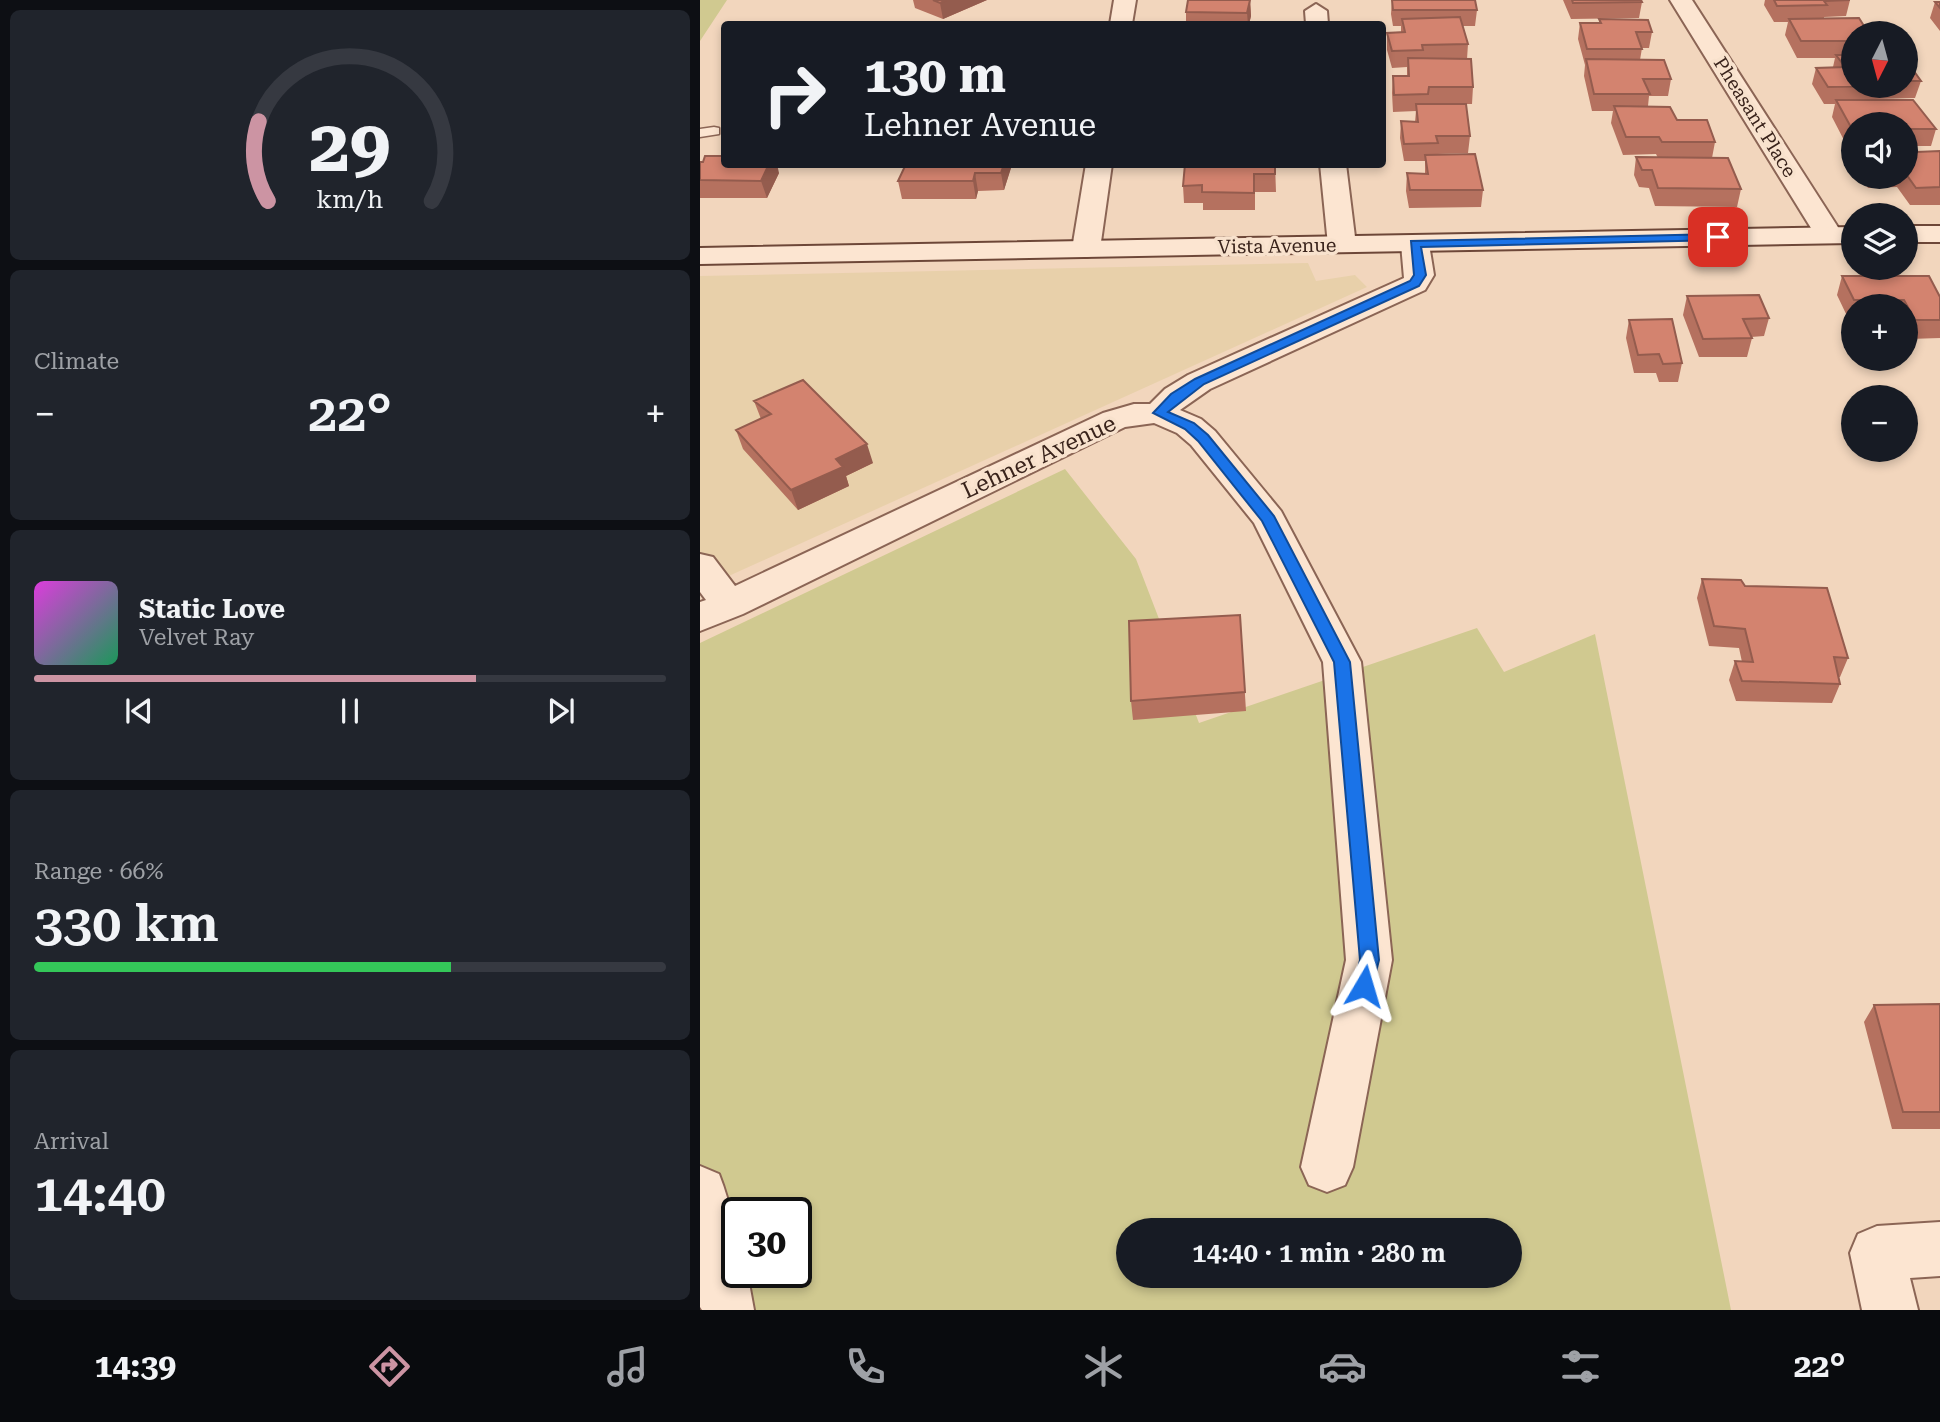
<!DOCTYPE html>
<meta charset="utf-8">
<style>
body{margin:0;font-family:"Roboto Serif",serif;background:#20242c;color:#f1f3f6;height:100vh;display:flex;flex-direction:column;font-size:26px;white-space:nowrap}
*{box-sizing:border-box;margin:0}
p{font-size:23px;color:#9ea1a6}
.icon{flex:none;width:38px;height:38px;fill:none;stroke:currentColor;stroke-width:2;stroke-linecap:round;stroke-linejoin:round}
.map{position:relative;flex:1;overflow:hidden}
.panel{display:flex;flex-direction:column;gap:10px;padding:10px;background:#0d0f14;width:700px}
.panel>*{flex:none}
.guide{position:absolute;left:21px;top:21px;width:665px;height:147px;border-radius:7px;box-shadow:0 4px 10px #0003;background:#171b24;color:#f1f3f6;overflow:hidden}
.needle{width:46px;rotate:186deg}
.buttons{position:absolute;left:1141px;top:21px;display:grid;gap:14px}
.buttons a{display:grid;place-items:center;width:77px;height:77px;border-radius:50%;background:#171b24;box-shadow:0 4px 10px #0003;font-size:35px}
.speed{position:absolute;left:21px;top:1197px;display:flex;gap:14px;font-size:35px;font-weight:700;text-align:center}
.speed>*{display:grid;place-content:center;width:91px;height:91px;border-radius:50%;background:#171b24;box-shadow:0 4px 10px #0003;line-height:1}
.speed .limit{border:4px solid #111;border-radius:10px;background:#fff;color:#111}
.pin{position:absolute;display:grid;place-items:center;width:60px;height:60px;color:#fff;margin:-30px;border-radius:14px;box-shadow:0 4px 10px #0006}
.me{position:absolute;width:77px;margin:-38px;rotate:7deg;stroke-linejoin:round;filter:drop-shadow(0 0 5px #0008)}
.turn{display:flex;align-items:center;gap:24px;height:147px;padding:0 28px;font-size:32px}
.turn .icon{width:91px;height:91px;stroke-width:2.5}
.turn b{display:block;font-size:49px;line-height:60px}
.big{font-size:52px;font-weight:600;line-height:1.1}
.panel .card{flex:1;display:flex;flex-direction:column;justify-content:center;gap:10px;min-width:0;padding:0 24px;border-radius:10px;background:#20242c}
.panel .dial{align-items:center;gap:0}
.dial svg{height:182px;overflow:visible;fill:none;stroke:#363941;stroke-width:7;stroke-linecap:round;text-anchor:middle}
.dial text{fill:#f1f3f6;stroke:none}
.song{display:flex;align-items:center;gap:21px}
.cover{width:84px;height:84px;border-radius:10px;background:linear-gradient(135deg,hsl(300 70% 55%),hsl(150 70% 35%))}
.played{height:7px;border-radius:4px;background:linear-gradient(90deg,#cc94a3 70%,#363941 70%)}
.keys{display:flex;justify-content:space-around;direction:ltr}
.heat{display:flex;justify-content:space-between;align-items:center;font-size:38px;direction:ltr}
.charge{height:10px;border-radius:5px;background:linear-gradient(90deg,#34c759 66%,#363941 0)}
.trip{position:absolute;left:416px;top:1218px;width:406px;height:70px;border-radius:35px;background:#171b24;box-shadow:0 4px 10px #0003;font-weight:600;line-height:70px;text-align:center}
.tabs{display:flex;height:112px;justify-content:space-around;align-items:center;background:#090b0e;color:#9ea1a6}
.tabs .icon{width:49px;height:49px}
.tabs .current{color:#cc94a3}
.tabs b{font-size:32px;color:#f1f3f6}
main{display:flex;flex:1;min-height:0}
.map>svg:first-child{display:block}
.farmland{fill:#e8d0aa}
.green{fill:#d0c990;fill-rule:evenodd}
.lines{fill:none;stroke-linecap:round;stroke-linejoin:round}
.lane-casing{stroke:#8b6555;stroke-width:3}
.street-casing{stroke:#8b6555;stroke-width:4}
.secondary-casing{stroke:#6d4738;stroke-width:4}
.lane{fill:#fce5d1;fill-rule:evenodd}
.street{fill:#fce5d1;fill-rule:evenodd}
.secondary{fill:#fce5d1;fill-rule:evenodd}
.wall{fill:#b5715f}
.shaded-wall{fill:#945c4e}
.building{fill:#d3836f;stroke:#945c4e;stroke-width:2}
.route{fill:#1a73e8;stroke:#114b97;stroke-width:2}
.labels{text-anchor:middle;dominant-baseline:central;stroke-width:7;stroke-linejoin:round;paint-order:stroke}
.far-street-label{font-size:19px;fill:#39231b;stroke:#f8e2cd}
.street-label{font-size:23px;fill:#39231b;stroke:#f8e2cd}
</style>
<main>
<section class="panel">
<div class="card dial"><svg viewBox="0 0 100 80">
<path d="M14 69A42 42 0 1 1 86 69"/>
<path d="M14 69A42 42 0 0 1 10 34" stroke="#cc94a3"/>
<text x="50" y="56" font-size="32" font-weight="700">29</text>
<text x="50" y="72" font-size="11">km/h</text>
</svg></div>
<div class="card"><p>Climate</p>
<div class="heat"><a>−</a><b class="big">22°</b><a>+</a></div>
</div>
<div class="card">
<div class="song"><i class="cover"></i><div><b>Static Love</b><p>Velvet Ray</p></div></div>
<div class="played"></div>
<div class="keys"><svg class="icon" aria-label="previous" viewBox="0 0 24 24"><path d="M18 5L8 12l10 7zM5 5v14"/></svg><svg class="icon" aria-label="pause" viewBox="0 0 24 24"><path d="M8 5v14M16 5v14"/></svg><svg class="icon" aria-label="next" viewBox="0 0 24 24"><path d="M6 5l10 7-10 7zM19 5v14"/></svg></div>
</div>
<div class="card"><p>Range · 66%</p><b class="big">330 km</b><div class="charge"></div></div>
<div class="card"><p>Arrival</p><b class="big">14:40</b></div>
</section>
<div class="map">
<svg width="1240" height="1310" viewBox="0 0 1240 1310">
<rect width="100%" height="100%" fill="#f2d6bd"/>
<!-- farmland -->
<path class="farmland" d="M608,263l8,18 39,-6 12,12 -667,302v-313z"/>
<!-- green -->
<path class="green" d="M0,0h27l-27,41z
M365,469l71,90 63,164 278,-95 27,44 91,-38 136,676h-1031v-667zM37,1213h59v59h-59zM429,1230h381v46h-381z"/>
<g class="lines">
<defs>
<path id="lane" d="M14,127l5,1v6l-19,3v-8z"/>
<path id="street" d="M414,0h22l-4,24h-22z
M970,0h22l151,235 -4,6h-20z
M616,4l11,7 1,13h-22l-1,-13z
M386,164h26l-12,85 -4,6 -10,2 -10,-2 -4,-6z
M620,164h26l10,81 -4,6h-20l-4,-6z
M715,236l10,2 4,6 5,31 -9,15 -215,99 -30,21 21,9 14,12 66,80 80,151 31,298 -39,207 -8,18 -18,7 -18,-7 -8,-18 45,-207 -23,-298 -69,-139 -63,-78 -14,-12 -23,-10 -29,4 -382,187 -43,17v-29l6,-2 -6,-8v-38l13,3 22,29 368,-173 31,-9h16l15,-15 23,-14 216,-97 -3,-34 4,-6z
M0,1166l19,8c13,33 18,63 18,98h10l7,38h-52l-2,-3z
M1240,1222v54l-30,2 8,32h-56l-12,-57 8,-19 19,-8z"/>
<path id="secondary" d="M1206,226h34v16h-34z
M1153,227v16l-1153,21v-16z"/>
</defs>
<!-- lane casing -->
<use href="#lane" class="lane-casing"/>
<!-- street casing -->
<use href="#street" class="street-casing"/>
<!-- secondary casing -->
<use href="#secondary" class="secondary-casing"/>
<!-- lane -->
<use href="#lane" class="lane"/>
<!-- street -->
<use href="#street" class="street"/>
<!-- secondary -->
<use href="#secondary" class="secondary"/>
</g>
<!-- wall -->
<path class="wall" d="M213,0h74l-44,19 -28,-11z
M550,0l1,16 -2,8h-63v-12z
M692,0l85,10 -2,16h-12l5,18 -1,15 6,28 -1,17h-6l4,32 -2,17 -31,1 46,36 -2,17 -72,1 -3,-17 1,-18 18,1v-13h-21l-4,-23 1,-17 14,1 1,-11 -23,1 -1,-19 1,-17h14v-9l-15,1 -5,-18v-17h14v-7h-8l-2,-12z
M863,0h78l1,2 -3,16 -68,1z
M1065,0h85l-4,16 -22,1v1l29,15v53h53v-26l15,21 -6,17 -40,1v1l61,29 -5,17h-19l4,6 24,-1v54h-30l-13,-18 -29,1 -7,-11h45v-53h-53v22h-6l-15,-29 3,-13h-11l-12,-20 4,-16 17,-1 2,-9h-38l-12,-23 3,-13h-14l-10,-17z
M1235,2h5v29l-10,-13z
M899,19l53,13 -3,16h-7l-2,12 31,19 -3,17h-19l-1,10 29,14 38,22 -3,16 29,31 -4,18 -82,-1 -6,-18 -10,-1 -5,-12 2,-18 22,1 -2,-4 -33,1 -12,-32 2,-12h-21l-8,-35 1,-11 -7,-26 2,-16h19z
M0,162l79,11 -12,25h-67z
M312,164l-8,26 -26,1 -2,8h-74l-4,-18z
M575,164l1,28h-21v18h-52v-7h-19l-1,-17z
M1142,276l98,21v41l-31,1 -3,-5v-28h-53v12h-5l-11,-23z
M987,296l82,22 -5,18 -13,1 1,1 -5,19h-48l-16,-42z
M929,320l53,43 -4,19h-19l-3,-9h-22l-8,-35z
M54,401l119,62 -27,13 3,10 -51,24 -55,-61 -7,-19 25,-11z
M1002,579l43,7 103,72 -8,19h-2l2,7 -8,19 -96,-2 -7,-21 6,-19 7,1 -3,-14 -30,-2 -12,-48z
M540,615l6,96 -113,9 -2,-19z
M1240,1004v125h-48l-28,-107 10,-17z"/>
<!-- shaded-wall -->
<path class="shaded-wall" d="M246,0h41l-44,19 -3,-16z
M550,0l1,16 -2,8h-1l-1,-11z
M69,164h8l2,9 -12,25 -6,-17z
M304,164l8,1 -8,25 -3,-17z
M275,173l3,18 -2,8 -3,-18z
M167,444l6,19 -27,13 3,10 -51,24 -7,-20 45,-31z"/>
<!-- building -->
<path class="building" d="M233,0h13l-6,3z
M488,0h62l-3,13 -61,-1z
M692,0h83l2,10h-84z
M872,0h69l1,2 -69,1z
M1074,0h76l-26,1 3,4 -50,1z
M1235,2h5v6z
M760,17l8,27 -46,1 1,5 -31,1 -5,-18 18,-1 -3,-13z
M1159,18l5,8h10l5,7h-26v8h-52l-12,-22z
M899,19l49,1 4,12h-16l6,17h-55l-7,-26h21z
M1136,55h17v31h25l-50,1 -12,-19 29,-1z
M708,58l63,1 2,28h-44l-1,7 -34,1 -1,-19h16z
M886,59l78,1 7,19h-28l7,15h-56z
M1206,60l15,21h-15z
M1136,100h77l23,29h-30v-5h-53v5h-1z
M716,104h50l4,32h-34l2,7 -34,1 -3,-23 17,1z
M914,106l56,1 7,13h30l8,22h-53l-3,-5h-33z
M1206,145h5l5,7 24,-1v36l-24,1 -10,-14z
M775,154l8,36h-73l-3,-17 21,1 -3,-19z
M5,156h19v8h45l-8,17 -61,-1v-18h3z
M936,157l92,1 13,31 -83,-1 -6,-18h-10z
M206,164h98l-3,9h-26l-2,8h-75z
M485,164h90v10h-21v19l-52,-1v-7l-19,1z
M1142,276h87l11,21v23h-25l-11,-20h-50z
M1059,295l10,23 -26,1 9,19 -49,1 -16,-43z
M972,319l10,44 -19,1 -4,-10 -21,1 -9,-35z
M103,380l64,64 -31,15 7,8 -52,23 -55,-60 35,-16 -17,-13z
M1002,579l39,1 4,6 82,2 21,70 -14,-1 6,27 -98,-3 -7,-20 18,1 -8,-33 -31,-3z
M540,615l5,77 -114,9 -2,-80z
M1240,1004v108h-37l-29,-107z"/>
<!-- route -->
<path class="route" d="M1018,234l6,3 -2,3 -301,7 5,28 -7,11 -215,98 -36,28 26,11 14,12 66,81 76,146 29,298 -8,32 -7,2 -7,-2 -3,-6 6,-26 -26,-298 -72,-141 -64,-80 -13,-12 -32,-16 18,-19 24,-15 215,-98 4,-6 -3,-34z"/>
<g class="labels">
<!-- far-street labels -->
<g class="far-street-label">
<text transform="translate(1055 117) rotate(58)">Pheasant Place</text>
<text transform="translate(577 246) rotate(-1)">Vista Avenue</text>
</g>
<!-- street labels -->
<g class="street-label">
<text transform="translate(339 457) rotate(-25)">Lehner Avenue</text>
</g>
</g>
</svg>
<div class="buttons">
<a><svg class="needle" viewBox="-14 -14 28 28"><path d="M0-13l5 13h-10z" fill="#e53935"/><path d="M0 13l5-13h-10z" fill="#9ea1a6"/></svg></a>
<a><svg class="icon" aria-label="sound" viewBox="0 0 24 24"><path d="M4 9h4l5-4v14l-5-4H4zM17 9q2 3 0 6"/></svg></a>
<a><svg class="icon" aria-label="layers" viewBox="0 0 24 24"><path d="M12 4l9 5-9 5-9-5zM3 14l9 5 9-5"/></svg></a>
<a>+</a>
<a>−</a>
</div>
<div class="speed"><div class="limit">30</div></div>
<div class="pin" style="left:1018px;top:237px;background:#d93025"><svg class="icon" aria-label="arrive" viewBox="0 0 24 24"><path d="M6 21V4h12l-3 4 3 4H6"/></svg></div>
<svg class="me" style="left:664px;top:986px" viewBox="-20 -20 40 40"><path d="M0-17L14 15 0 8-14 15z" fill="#1a73e8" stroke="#fff" stroke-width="4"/></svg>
<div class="trip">14:40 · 1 min · 280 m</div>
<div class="guide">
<div class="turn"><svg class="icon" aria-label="right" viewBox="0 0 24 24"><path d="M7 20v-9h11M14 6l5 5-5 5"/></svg><div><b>130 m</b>Lehner Avenue</div></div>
</div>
</div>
</main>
<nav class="tabs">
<b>14:39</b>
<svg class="icon current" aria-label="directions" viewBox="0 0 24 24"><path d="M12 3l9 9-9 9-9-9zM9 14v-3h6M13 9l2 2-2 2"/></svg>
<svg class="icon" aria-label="music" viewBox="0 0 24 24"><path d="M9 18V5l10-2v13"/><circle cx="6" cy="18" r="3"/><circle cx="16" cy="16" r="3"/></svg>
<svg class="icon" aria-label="phone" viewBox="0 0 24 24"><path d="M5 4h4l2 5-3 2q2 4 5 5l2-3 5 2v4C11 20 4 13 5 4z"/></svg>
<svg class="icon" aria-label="climate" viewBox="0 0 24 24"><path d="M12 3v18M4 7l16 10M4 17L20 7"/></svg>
<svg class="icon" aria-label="car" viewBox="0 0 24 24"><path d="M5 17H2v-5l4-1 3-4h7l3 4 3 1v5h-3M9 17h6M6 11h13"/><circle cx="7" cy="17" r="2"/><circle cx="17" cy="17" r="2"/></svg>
<svg class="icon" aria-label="filters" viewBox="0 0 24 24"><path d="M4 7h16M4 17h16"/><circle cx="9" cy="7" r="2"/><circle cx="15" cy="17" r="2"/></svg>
<b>22°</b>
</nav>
